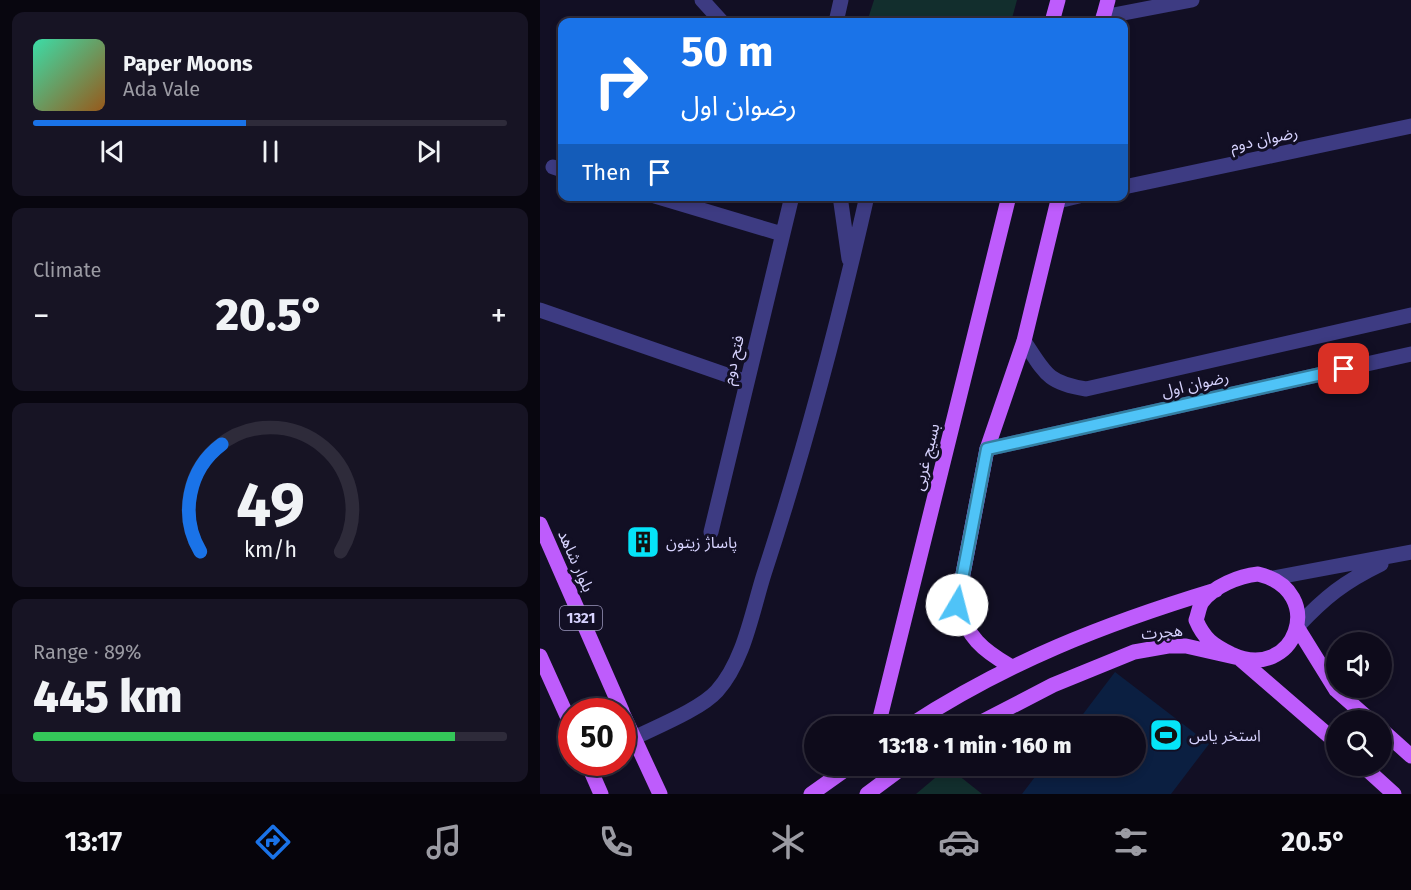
<!DOCTYPE html>
<meta charset="utf-8">
<style>
body{margin:0;font-family:"Fira Sans","Noto Sans Arabic",sans-serif;background:#171424;color:#f1f3f6;height:100vh;display:flex;flex-direction:column;font-size:22px;white-space:nowrap}
*{box-sizing:border-box;margin:0}
p{font-size:20px;color:#9b9ba3}
.icon{flex:none;width:33px;height:33px;fill:none;stroke:currentColor;stroke-width:2;stroke-linecap:round;stroke-linejoin:round}
.map{position:relative;flex:1;overflow:hidden}
.details{display:flex;flex-direction:column;gap:12px;padding:12px;background:#08060f;width:540px}
.details>*{flex:none}
.guide{position:absolute;left:18px;top:18px;width:570px;height:183px;border-radius:12px;box-shadow:0 3px 9px #0003,0 0 0 2px #2e2b3a;background:#1a73e8;color:#fff;overflow:hidden}
.tools{position:absolute;left:786px;top:632px;display:grid;gap:12px}
.tools a{display:grid;place-items:center;width:66px;height:66px;border-radius:50%;background:#0e0b1b;box-shadow:0 3px 9px #0003,0 0 0 2px #2e2b3a;font-size:30px}
.speed{position:absolute;left:18px;top:698px;display:flex;gap:12px;font-size:30px;font-weight:700;text-align:center}
.speed>*{display:grid;place-content:center;width:78px;height:78px;border-radius:50%;background:#0e0b1b;box-shadow:0 3px 9px #0003,0 0 0 2px #2e2b3a;line-height:1}
.speed .limit{border:9px solid #d22;background:#fff;color:#111}
.pin{position:absolute;display:grid;place-items:center;width:51px;height:51px;color:#fff;margin:-26px;border-radius:12px;box-shadow:0 3px 9px #0006}
.me{position:absolute;width:66px;margin:-33px;rotate:8deg;stroke-linejoin:round;filter:drop-shadow(0 0 4px #0008)}
.turn{display:flex;align-items:center;gap:21px;height:126px;padding:0 24px;font-size:27px}
.turn .icon{width:78px;height:78px;stroke-width:2.5}
.turn b{display:block;font-size:42px;line-height:51px}
.then{display:flex;align-items:center;height:57px;padding:0 24px;background:#0003;gap:12px;font-size:22px}
.big{font-size:45px;font-weight:800;line-height:1.1}
.details .widget{flex:1;display:flex;flex-direction:column;justify-content:center;gap:9px;min-width:0;padding:0 21px;border-radius:12px;background:#171424}
.details .dial{align-items:center;gap:0}
.dial svg{height:156px;overflow:visible;fill:none;stroke:#2e2b3a;stroke-width:7;stroke-linecap:round;text-anchor:middle}
.dial text{fill:#f1f3f6;stroke:none}
.song{display:flex;align-items:center;gap:18px}
.cover{width:72px;height:72px;border-radius:9px;background:linear-gradient(135deg,hsl(160 70% 55%),hsl(30 70% 35%))}
.played{height:6px;border-radius:3px;background:linear-gradient(90deg,#1a73e8 45%,#2e2b3a 45%)}
.keys{display:flex;justify-content:space-around;direction:ltr}
.heat{display:flex;justify-content:space-between;align-items:center;font-size:33px;direction:ltr}
.charge{height:9px;border-radius:4px;background:linear-gradient(90deg,#34c759 89%,#2e2b3a 0)}
.trip{position:absolute;left:264px;top:716px;width:342px;height:60px;border-radius:30px;background:#0e0b1b;box-shadow:0 3px 9px #0003,0 0 0 2px #2e2b3a;font-weight:800;line-height:60px;text-align:center}
.tab-bar{display:flex;height:96px;justify-content:space-around;align-items:center;background:#06040b;color:#9b9ba3}
.tab-bar .icon{width:42px;height:42px}
.tab-bar .on{color:#1a73e8}
.tab-bar b{font-size:27px;color:#f1f3f6}
main{display:flex;flex:1;min-height:0}
.map>svg:first-child{display:block}
.green{fill:#122e2d}
.water{fill:#0b1f41}
.lines{fill:none;stroke-linecap:round;stroke-linejoin:round}
.minor{stroke:#3d3b82;stroke-width:15}
.major{stroke:#be5cfc;stroke-width:15}
.route-casing{stroke:#337fa1;stroke-width:15}
.route{stroke:#4fc3f7;stroke-width:10}
.labels{text-anchor:middle;dominant-baseline:central;stroke-width:6;stroke-linejoin:round;paint-order:stroke}
.shield{fill:#120f24;stroke:#9c98bd;stroke-width:1.5}
.shield-label{font-size:15px;font-weight:bold;fill:#d7d3fe}
.street-label{font-size:16px;fill:#d7d3fe;stroke:#120f24}
.poi-label{font-size:16px;fill:#d7d3fe;stroke:#120f24;text-anchor:start}
</style>
<main>
<section class="details">
<div class="widget">
<div class="song"><i class="cover"></i><div><b>Paper Moons</b><p>Ada Vale</p></div></div>
<div class="played"></div>
<div class="keys"><svg class="icon" aria-label="previous" viewBox="0 0 24 24"><path d="M18 5L8 12l10 7zM5 5v14"/></svg><svg class="icon" aria-label="pause" viewBox="0 0 24 24"><path d="M8 5v14M16 5v14"/></svg><svg class="icon" aria-label="next" viewBox="0 0 24 24"><path d="M6 5l10 7-10 7zM19 5v14"/></svg></div>
</div>
<div class="widget"><p>Climate</p>
<div class="heat"><a>−</a><b class="big">20.5°</b><a>+</a></div>
</div>
<div class="widget dial"><svg viewBox="0 0 100 80">
<path d="M14 69A42 42 0 1 1 86 69"/>
<path d="M14 69A42 42 0 0 1 25 14" stroke="#1a73e8"/>
<text x="50" y="56" font-size="32" font-weight="700">49</text>
<text x="50" y="72" font-size="11">km/h</text>
</svg></div>
<div class="widget"><p>Range · 89%</p><b class="big">445 km</b><div class="charge"></div></div>
</section>
<div class="map">
<svg width="871" height="794" viewBox="0 0 871 794">
<rect width="100%" height="100%" fill="#120f24"/>
<!-- green -->
<path class="green" d="M334,0h143l-6,22h-144z
M408,767l34,27h-66z"/>
<!-- water -->
<path class="water" d="M575,672l94,72 -38,50h-149l22,-29h92v-39h-62z"/>
<g class="lines">
<!-- minor -->
<path class="minor" d="M162,0l20,22
M563,17l89,-17
M296,22l5,-22
M13,167l9,3
M584,187l287,-61
M115,196l127,38
M300,196l9,63
M518,201l21,-5
M0,310l207,72
M484,341c21,32 23,42 62,48l325,-74
M447,449l424,-95
M171,532l81,-336
M733,578l138,-26
M757,627c28,-30 47,-45 84,-63
M94,738c22,-11 67,-29 83,-47 27,-30 35,-79 47,-117 41,-125 74,-250 103,-378"/>
<!-- major -->
<path class="major" d="M512,22l6,-22
M562,22l6,-22
M0,524l82,187
M718,574c71,17 37,110 -27,80 -18,-9 -27,-15 -35,-34 2,-5 3,-13 6,-18 12,-16 37,-26 56,-28z
M757,627l39,63 34,30
M0,656l32,71
M470,666c-29,-17 -41,-28 -53,-61l30,-156 37,-108 35,-145
M82,712l38,82
M338,726l131,-530
M369,726c98,-64 195,-102 307,-136
M434,726l79,-41 81,-33 34,-6h18l53,12 97,84
M842,730l29,26
M47,762l14,32
M822,765l32,29
M271,794l41,-29
M327,794l39,-29"/>
</g>
<g class="lines">
<defs>
<path id="route" d="M417,605l30,-156 357,-80"/>
</defs>
<!-- route casing -->
<use href="#route" class="route-casing"/>
<!-- route -->
<use href="#route" class="route"/>
</g>
<!-- icons -->
<defs>
<symbol id="building-square" viewBox="-11 -11 22 22"><rect x="-9" y="-9" width="18" height="18" rx="4" fill="#05e3f8" stroke="#120f24"/><path d="M-4-6H4V6H1V3H-1V6H-4ZM-2.5-4.3h1.7v1.8h-1.7ZM.8-4.3h1.7v1.8H.8ZM-2.5-1h1.7V.8h-1.7ZM.8-1h1.7V.8H.8Z" fill="#111"/></symbol>
<symbol id="stadium-square" viewBox="-11 -11 22 22"><rect x="-9" y="-9" width="18" height="18" rx="4" fill="#05e3f8" stroke="#120f24"/><path d="M0-5a6.5 5 0 1 0 0 10a6.5 5 0 1 0 0-10ZM-3.5-1.8h7v3.6h-7Z" fill="#111"/></symbol>
</defs>
<g fill-rule="evenodd">
<use href="#building-square" x="84" y="523" width="38" height="38"/>
<use href="#stadium-square" x="607" y="716" width="38" height="38"/>
</g>
<g class="labels">
<!-- shield labels -->
<rect class="shield" x="20" y="606" width="42" height="24" rx="4.5"/>
<g class="shield-label">
<text x="41" y="618">1321</text>
</g>
<!-- street labels -->
<g class="street-label">
<text transform="translate(724 139) rotate(-12)">رضوان دوم</text>
<text transform="translate(193 360) rotate(-77)">فتح دوم</text>
<text transform="translate(655 384) rotate(-13)">رضوان اول</text>
<text transform="translate(386 457) rotate(-76)">بسیج غربی</text>
<text transform="translate(36 561) rotate(66)">بلوار شاهد</text>
<text transform="translate(622 632) rotate(-5)">هجرت</text>
</g>
<!-- poi labels -->
<g class="poi-label">
<text x="126" y="542">پاساژ زیتون</text>
<text x="649" y="735">استخر یاس</text>
</g>
</g>
</svg>
<div class="tools">
<a><svg class="icon" aria-label="sound" viewBox="0 0 24 24"><path d="M4 9h4l5-4v14l-5-4H4zM17 9q2 3 0 6"/></svg></a>
<a><svg class="icon" aria-label="search" viewBox="0 0 24 24"><circle cx="10" cy="10" r="6"/><path d="M15 15l6 6"/></svg></a>
</div>
<div class="speed"><div class="limit">50</div></div>
<div class="pin" style="left:804px;top:369px;background:#d93025"><svg class="icon" aria-label="arrive" viewBox="0 0 24 24"><path d="M6 21V4h12l-3 4 3 4H6"/></svg></div>
<svg class="me" style="left:417px;top:605px" viewBox="-20 -20 40 40"><circle r="19" fill="#fff"/><path d="M0-13L10 11 0 6-10 11z" fill="#4fc3f7"/></svg>
<div class="trip">13:18 · 1 min · 160 m</div>
<div class="guide">
<div class="turn"><svg class="icon" aria-label="right" viewBox="0 0 24 24"><path d="M7 20v-9h11M14 6l5 5-5 5"/></svg><div><b>50 m</b>رضوان اول</div></div>
<div class="then">Then<svg class="icon" aria-label="arrive" viewBox="0 0 24 24"><path d="M6 21V4h12l-3 4 3 4H6"/></svg></div>
</div>
</div>
</main>
<nav class="tab-bar">
<b>13:17</b>
<svg class="icon on" aria-label="directions" viewBox="0 0 24 24"><path d="M12 3l9 9-9 9-9-9zM9 14v-3h6M13 9l2 2-2 2"/></svg>
<svg class="icon" aria-label="music" viewBox="0 0 24 24"><path d="M9 18V5l10-2v13"/><circle cx="6" cy="18" r="3"/><circle cx="16" cy="16" r="3"/></svg>
<svg class="icon" aria-label="phone" viewBox="0 0 24 24"><path d="M5 4h4l2 5-3 2q2 4 5 5l2-3 5 2v4C11 20 4 13 5 4z"/></svg>
<svg class="icon" aria-label="climate" viewBox="0 0 24 24"><path d="M12 3v18M4 7l16 10M4 17L20 7"/></svg>
<svg class="icon" aria-label="car" viewBox="0 0 24 24"><path d="M5 17H2v-5l4-1 3-4h7l3 4 3 1v5h-3M9 17h6M6 11h13"/><circle cx="7" cy="17" r="2"/><circle cx="17" cy="17" r="2"/></svg>
<svg class="icon" aria-label="filters" viewBox="0 0 24 24"><path d="M4 7h16M4 17h16"/><circle cx="9" cy="7" r="2"/><circle cx="15" cy="17" r="2"/></svg>
<b>20.5°</b>
</nav>
